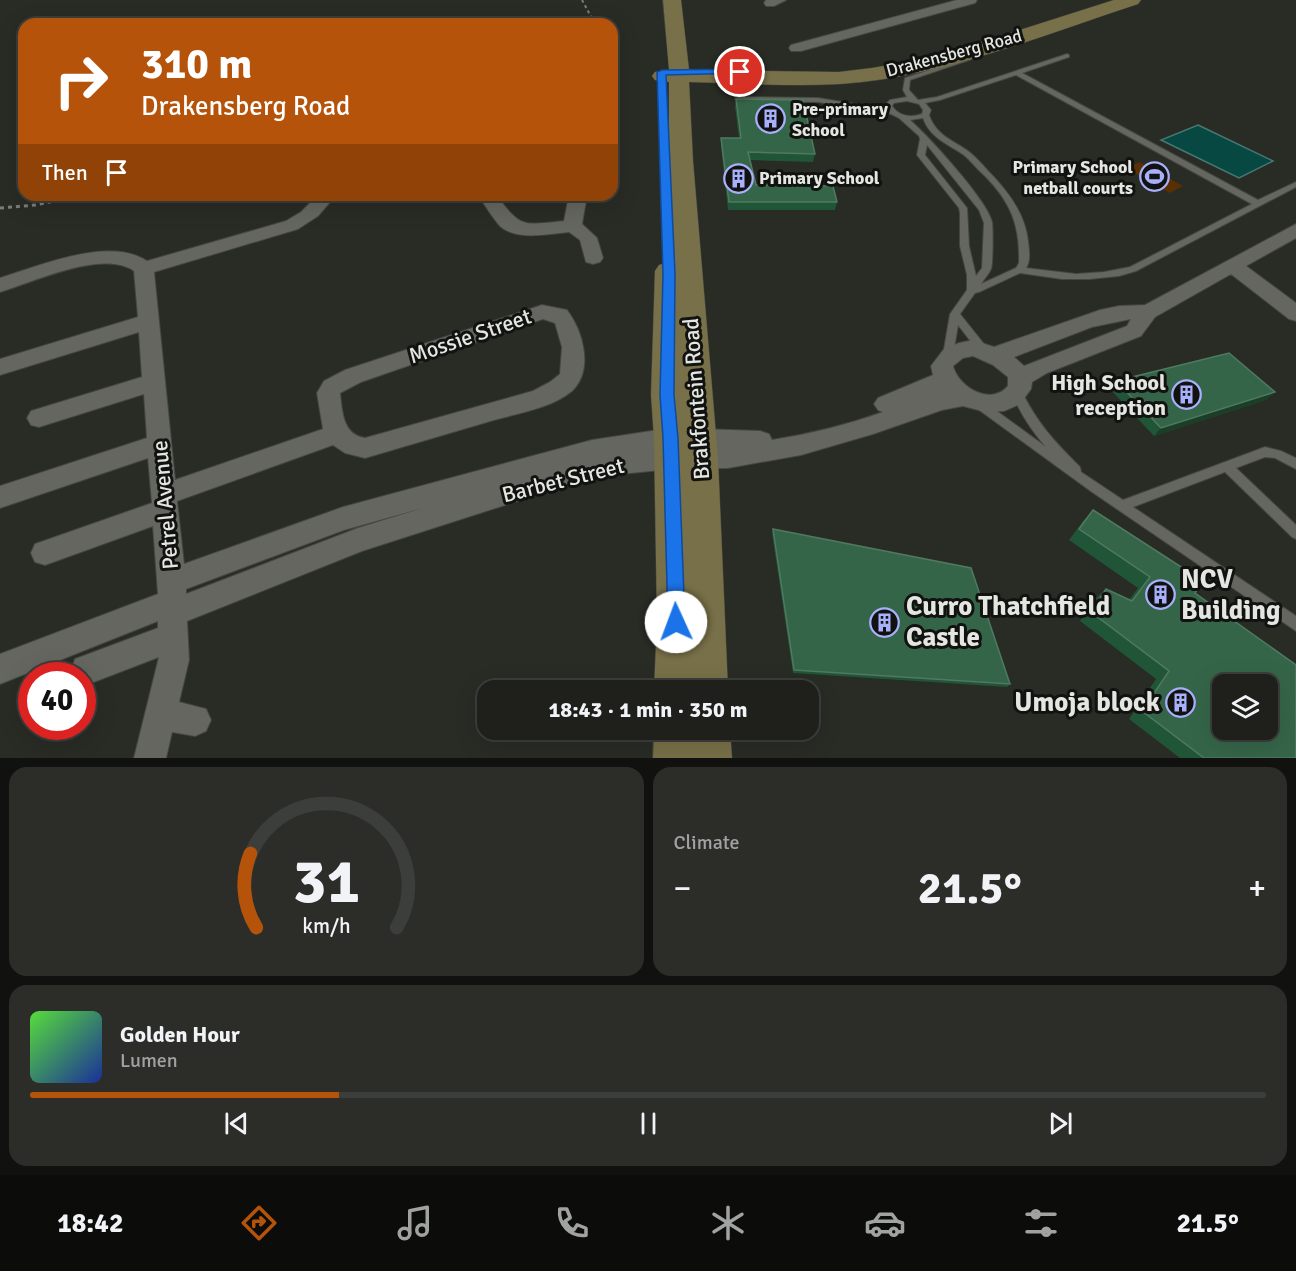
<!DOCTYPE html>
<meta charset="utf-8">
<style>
body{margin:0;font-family:Signika,sans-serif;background:#2c2d29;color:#f1f3f6;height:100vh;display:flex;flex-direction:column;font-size:22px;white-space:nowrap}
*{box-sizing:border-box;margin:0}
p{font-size:20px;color:#a1a3a3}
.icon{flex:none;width:33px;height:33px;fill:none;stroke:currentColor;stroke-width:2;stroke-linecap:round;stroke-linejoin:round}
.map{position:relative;height:758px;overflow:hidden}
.side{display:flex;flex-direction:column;gap:9px;padding:9px;background:#11120f;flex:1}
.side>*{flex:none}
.banner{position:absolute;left:18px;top:18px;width:600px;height:183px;border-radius:18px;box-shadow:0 6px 24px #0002,0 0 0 2px #3c3e3b;background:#b45309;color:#fff;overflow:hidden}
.fabs{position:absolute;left:1212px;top:674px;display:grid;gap:12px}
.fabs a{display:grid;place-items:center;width:66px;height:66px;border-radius:12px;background:#1f201c;box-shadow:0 6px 24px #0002,0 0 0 2px #3c3e3b;font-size:30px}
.speed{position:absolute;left:18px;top:662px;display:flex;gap:12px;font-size:30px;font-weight:700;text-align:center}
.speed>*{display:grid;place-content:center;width:78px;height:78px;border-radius:50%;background:#1f201c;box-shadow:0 6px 24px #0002,0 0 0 2px #3c3e3b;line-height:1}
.speed .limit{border:9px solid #d22;background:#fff;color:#111}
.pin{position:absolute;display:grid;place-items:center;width:51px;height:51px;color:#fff;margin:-26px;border:3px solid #fff;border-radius:50%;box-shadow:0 2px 6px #0007}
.me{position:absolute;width:66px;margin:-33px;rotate:358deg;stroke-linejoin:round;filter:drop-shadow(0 0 4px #0008)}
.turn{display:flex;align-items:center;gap:21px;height:126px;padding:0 24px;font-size:27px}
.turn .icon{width:78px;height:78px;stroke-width:2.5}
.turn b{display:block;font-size:42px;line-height:51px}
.then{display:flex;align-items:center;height:57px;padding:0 24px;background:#0003;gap:12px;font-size:22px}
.big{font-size:45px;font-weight:700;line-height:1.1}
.side .tile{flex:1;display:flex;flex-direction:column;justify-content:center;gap:9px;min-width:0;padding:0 21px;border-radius:18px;background:#2c2d29}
.side .dial{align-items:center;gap:0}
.dial svg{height:156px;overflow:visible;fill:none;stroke:#3c3e3b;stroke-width:7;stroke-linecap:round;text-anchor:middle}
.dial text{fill:#f1f3f6;stroke:none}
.song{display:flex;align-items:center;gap:18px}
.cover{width:72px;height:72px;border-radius:9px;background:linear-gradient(135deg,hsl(110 70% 55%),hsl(230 70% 35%))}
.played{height:6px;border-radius:3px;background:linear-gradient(90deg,#b45309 25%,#3c3e3b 25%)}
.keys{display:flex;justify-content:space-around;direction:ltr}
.heat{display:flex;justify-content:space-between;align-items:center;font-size:33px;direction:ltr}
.side .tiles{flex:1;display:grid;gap:9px;grid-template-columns:1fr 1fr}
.tile:last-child{grid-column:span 2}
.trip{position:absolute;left:477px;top:680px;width:342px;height:60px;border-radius:18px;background:#1f201c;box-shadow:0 6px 24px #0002,0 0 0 2px #3c3e3b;font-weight:700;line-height:60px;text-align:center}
.tabs{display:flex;height:96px;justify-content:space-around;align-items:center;background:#0c0d0b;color:#a1a3a3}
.tabs .icon{width:42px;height:42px}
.tabs .active{color:#b45309}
.tabs b{font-size:27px;color:#f1f3f6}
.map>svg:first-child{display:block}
.green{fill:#5a3003}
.water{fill:#074842;stroke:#497772;stroke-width:1.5}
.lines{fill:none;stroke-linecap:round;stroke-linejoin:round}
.lane-casing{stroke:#444641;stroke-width:2}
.street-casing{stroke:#444641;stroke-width:2}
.secondary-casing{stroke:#444641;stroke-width:1}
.path-far1{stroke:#7b7d77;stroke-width:2;stroke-dasharray:3 3;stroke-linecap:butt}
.path{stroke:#7b7d77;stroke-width:3;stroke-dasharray:4 4;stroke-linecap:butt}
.lane{fill:#64665f;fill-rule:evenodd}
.street{fill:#64665f;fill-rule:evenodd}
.secondary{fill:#787048;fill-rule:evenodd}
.wall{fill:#205537}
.shaded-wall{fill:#1b3e28}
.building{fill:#356549;stroke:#507961;stroke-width:1.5;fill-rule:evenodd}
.route{fill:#1a73e8;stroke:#114b97;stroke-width:1.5}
.labels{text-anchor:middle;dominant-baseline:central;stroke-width:6;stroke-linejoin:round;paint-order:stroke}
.far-street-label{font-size:18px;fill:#e4e6e1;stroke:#121310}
.far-poi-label{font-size:18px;font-weight:bold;fill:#e4e6e1;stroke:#121310;text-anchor:start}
.street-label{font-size:22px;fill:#e4e6e1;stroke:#121310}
.poi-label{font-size:22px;font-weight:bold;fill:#e4e6e1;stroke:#121310;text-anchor:end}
.near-poi-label{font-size:27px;font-weight:bold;fill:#e4e6e1;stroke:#121310;text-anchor:start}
</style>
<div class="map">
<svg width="1296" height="758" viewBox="0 0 1296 758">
<rect width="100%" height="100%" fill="#292b25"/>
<!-- green -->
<path class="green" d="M1139,162l44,24 -13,7 -44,-25z"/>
<!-- water -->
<path class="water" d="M1198,125l75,36 -34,17 -78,-38z"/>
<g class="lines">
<defs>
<path id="lane" d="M1067,54l2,1v2l-47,16 236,127 38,-18v5l-160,84 -17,5 -29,3h-28l-42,-6 -41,19 -4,1 -15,21 28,35 -5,4 -4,-1 -21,-27 -5,30 -5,4 -5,-4 7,-41 17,-24v-15l-7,-29v-33l-1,-5 -42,-53 3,-16 -1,-3 -20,-18 -8,-4 -73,-12 -80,-1 -3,-2 3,-2 80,1 68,11 -2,-3 6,-6 17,-3 -4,-7 2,-12 65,-21 5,1 -65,22 -1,10 9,10 19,-3zM1016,75l236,129 -122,63 -26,5 -28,2 -50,-6c5,-7 3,-18 2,-27 -3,-28 -21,-51 -40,-70 -6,-7 -12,-14 -20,-20 -16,-11 -32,-16 -39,-36l2,-5 -6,-7 15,-3zM907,101l12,3 4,6 -1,4c-12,4 -23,2 -30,-8l2,-3zM923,118c7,20 25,26 41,37 7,6 13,14 20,20 27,27 36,50 35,88l-3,5 -35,16c3,-5 8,-10 10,-15 2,-5 2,-41 1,-47 -5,-22 -63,-85 -82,-102zM927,145l52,65 5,13 -2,45 -6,8 -7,-30 -2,-38 -42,-53z
M1017,389l4,1c16,33 33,51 59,77l1,5 42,28 142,-53 16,4 15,7v11l-21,-11 -10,-1 -29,11 60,57v14l-4,-2 -67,-65 -92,35 163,109v15l-204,-139 -117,-85 -1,-3 1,-3h8l63,46c-15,-17 -26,-34 -34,-54l1,-3z"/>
<path id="street" d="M766,0h20l-12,6h-8l-2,-3z
M957,0h20l-2,3 -174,48h-10l-2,-3 2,-3z
M318,195h18l-18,21 -20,13 -144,43 21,208 148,-51 -6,-36 7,-12 21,-11 197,-65 25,5c16,21 27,60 5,81 -20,17 -53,22 -78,29 -43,13 -86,25 -129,38l-20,-5 -12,-8 -156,56 7,63 159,-57 249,-67 79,-12 89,3 9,3 3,6c37,-6 75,-15 111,-28l-5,-2 -4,-6 4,-6 55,-23 -2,-9 13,-17 15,-6 14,-3 21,7 106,-37 19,-4 26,-1 151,-81v14l-50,28 50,37v18l-7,-2 -58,-45 -76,43 -14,19 -94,37 -15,9 -1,7 -11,15 -16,7 -18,1 -23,-6 -21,4 -69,24 -72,21 -73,13 -57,1 -70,7 -40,11 -199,64 -175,70 2,39 -10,42 27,7 5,11 -5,11 -11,5 -23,-4 -6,26h-32l25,-101 -73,28 -4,-1v-9h-9l-2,-5 4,-11 83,-31v-7l-158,63v-30l158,-60 -5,-68 -108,39 -10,-3 -4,-9 4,-9 117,-41 -4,-45 -148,50v-22l147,-48 -3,-44 -105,33 -8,-2 -4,-7 4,-7 111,-34 -3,-45 -139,43v-16l138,-42 -4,-46c-31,-22 -100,11 -134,21v-14c39,-12 109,-42 147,-17l139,-40 15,-9zM543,319l12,4 7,24 -2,27 -10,8 -17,9 -168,47c-22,-3 -23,-26 -25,-45l21,-11zM1131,319l-4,7 -103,40 -10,-9 78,-30zM973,356l20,9 15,12v9c-17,20 -49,2 -55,-20l10,-8zM671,448h21l-39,3zM423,508l-65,20 -172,66v-5l158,-59z
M478,195h18c26,34 26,30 68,26l5,-26h18l-5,29 15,14 6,20 -3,4 -7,2 -7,-2 -6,-22 -11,-8c-20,2 -53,9 -69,-6 -8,-9 -15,-21 -22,-31z"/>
<path id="secondary" d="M663,0h18l8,70 150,2 33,-4 63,-11 179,-57h27l-3,4c-96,31 -198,74 -298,80 -50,3 -101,-1 -151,-2l4,79 25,298 10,231h-74l3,-68 -3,-184 -3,-43 4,-124 4,-6 10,-3 5,1 -5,-102v-79l-14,-2 -3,-4 3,-4 14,-2z
M654,729h76l2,29h-79z"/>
</defs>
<!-- lane casing -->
<use href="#lane" class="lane-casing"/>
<!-- street casing -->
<use href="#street" class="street-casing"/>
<!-- secondary casing -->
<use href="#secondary" class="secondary-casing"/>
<!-- path-far1 -->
<path class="path-far1" d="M582,0l13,24"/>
<!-- path -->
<path class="path" d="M0,208l36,-3 45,-10"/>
<!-- lane -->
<use href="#lane" class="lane"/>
<!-- street -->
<use href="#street" class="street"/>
<!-- secondary -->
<use href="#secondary" class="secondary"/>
</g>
<!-- wall -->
<path class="wall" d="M736,99l79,55 -2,8 -63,-2 6,25 81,17 -2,8h-107l-7,-64v-8h18l-4,-31z
M1116,381l159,11 -9,8 -112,36 -44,-47z
M1093,510l102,83 101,165h-116l-51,-39 27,-40 -76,-58 15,-22 11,-10 23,11 9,-12 -69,-48 14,-19z
M773,529l237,155 -3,3 -214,-14 -21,-140z"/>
<!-- shaded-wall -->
<path class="shaded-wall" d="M1275,392l-9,8 -112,36 7,-8z"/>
<!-- building -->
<path class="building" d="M736,99l67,1 12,54 -67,-2 8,33 77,1 4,16h-108l-8,-64h20z
M1229,353l46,39 -114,36 -45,-47z
M1093,510l110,71 -8,12 101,72v93h-92l-62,-47 27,-40 -78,-59 15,-23 26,12 18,-24 -71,-48zM1222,684h46v45h-46z
M773,529l198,39 39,116 -216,-14z"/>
<!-- route -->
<path class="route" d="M740,69l3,1v3l-77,2 9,199 -1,121 4,43 7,184 -2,6 -7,3 -6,-3 -2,-6 -5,-184 -3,-43 3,-121 -6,-202 5,-2z"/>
<!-- icons -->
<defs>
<symbol id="building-ring" viewBox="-11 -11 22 22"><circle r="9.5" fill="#121310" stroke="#a8b0fc" stroke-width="1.5"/><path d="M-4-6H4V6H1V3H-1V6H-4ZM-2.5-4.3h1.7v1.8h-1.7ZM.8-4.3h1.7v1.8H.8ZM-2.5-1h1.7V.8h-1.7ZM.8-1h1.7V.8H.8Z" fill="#a8b0fc"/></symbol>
<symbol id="stadium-ring" viewBox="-11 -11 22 22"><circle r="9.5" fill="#121310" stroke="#a8b0fc" stroke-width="1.5"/><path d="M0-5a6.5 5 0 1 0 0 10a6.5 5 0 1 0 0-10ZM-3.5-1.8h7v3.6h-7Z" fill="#a8b0fc"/></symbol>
</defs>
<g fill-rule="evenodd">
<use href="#building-ring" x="754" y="102" width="33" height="33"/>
<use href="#stadium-ring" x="1138" y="160" width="33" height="33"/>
<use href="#building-ring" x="722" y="162" width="33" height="33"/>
<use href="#building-ring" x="1170" y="378" width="33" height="33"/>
<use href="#building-ring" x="1144" y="578" width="33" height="33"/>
<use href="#building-ring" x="868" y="606" width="33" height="33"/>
<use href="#building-ring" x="1164" y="686" width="33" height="33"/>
</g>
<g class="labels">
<!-- far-street labels -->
<g class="far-street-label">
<text transform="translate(954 53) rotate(-15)">Drakensberg Road</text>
</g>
<!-- far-poi labels -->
<g class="far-poi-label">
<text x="792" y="109">Pre-primary<tspan x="792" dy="21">School</tspan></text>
<text x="1133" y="167" text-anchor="end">Primary School<tspan x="1133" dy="21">netball courts</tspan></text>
<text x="759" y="178">Primary School</text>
</g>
<!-- street labels -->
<g class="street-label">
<text transform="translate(470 336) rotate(-19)">Mossie Street</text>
<text transform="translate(696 399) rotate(-94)">Brakfontein Road</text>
<text transform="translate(563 480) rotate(-14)">Barbet Street</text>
<text transform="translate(165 505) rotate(-95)">Petrel Avenue</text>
</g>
<!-- poi labels -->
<g class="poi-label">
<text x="1166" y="382">High School<tspan x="1166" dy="25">reception</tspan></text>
</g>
<!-- near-poi labels -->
<g class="near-poi-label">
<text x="1181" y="579">NCV<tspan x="1181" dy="31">Building</tspan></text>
<text x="906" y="606">Curro Thatchfield<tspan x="906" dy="31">Castle</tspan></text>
<text x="1160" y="702" text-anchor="end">Umoja block</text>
</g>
</g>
</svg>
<div class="fabs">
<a><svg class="icon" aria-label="layers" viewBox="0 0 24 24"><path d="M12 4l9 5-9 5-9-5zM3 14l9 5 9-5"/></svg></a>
</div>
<div class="speed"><div class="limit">40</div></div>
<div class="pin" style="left:740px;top:72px;background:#d93025"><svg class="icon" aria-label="arrive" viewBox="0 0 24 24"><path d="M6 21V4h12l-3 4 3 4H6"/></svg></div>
<svg class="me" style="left:676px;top:622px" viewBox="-20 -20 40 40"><circle r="19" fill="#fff"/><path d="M0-13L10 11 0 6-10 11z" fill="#1a73e8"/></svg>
<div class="trip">18:43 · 1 min · 350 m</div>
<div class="banner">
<div class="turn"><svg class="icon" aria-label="right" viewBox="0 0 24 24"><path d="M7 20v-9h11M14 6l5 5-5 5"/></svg><div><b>310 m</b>Drakensberg Road</div></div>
<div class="then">Then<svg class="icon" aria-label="arrive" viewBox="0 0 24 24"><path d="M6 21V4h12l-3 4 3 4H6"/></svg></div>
</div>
</div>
<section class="side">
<div class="tiles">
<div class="tile dial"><svg viewBox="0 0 100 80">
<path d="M14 69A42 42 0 1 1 86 69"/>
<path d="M14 69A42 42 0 0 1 11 31" stroke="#b45309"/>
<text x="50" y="56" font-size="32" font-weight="700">31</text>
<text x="50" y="72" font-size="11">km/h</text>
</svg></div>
<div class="tile"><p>Climate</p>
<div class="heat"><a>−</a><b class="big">21.5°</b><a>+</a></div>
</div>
<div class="tile">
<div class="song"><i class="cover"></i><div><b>Golden Hour</b><p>Lumen</p></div></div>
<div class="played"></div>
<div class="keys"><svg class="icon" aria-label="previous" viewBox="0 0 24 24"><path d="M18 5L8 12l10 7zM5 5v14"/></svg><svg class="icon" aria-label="pause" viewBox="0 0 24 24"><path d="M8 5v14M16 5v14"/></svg><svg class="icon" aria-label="next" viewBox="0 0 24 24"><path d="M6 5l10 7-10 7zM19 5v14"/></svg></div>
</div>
</div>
</section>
<nav class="tabs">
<b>18:42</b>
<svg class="icon active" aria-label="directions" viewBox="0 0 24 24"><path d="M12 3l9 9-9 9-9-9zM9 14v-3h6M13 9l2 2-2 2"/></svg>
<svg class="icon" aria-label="music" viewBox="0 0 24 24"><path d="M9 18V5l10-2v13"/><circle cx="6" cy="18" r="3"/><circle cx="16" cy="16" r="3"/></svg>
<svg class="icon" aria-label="phone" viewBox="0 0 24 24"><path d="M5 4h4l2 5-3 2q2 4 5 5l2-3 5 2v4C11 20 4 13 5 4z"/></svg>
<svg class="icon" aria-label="climate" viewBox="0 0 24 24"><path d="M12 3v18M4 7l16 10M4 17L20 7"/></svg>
<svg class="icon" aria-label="car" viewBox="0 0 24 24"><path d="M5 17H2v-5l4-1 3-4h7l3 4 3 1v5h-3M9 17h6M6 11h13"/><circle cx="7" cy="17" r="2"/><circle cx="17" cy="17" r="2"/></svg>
<svg class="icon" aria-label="filters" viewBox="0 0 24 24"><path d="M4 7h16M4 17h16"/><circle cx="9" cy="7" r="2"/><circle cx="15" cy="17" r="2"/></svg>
<b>21.5°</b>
</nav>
